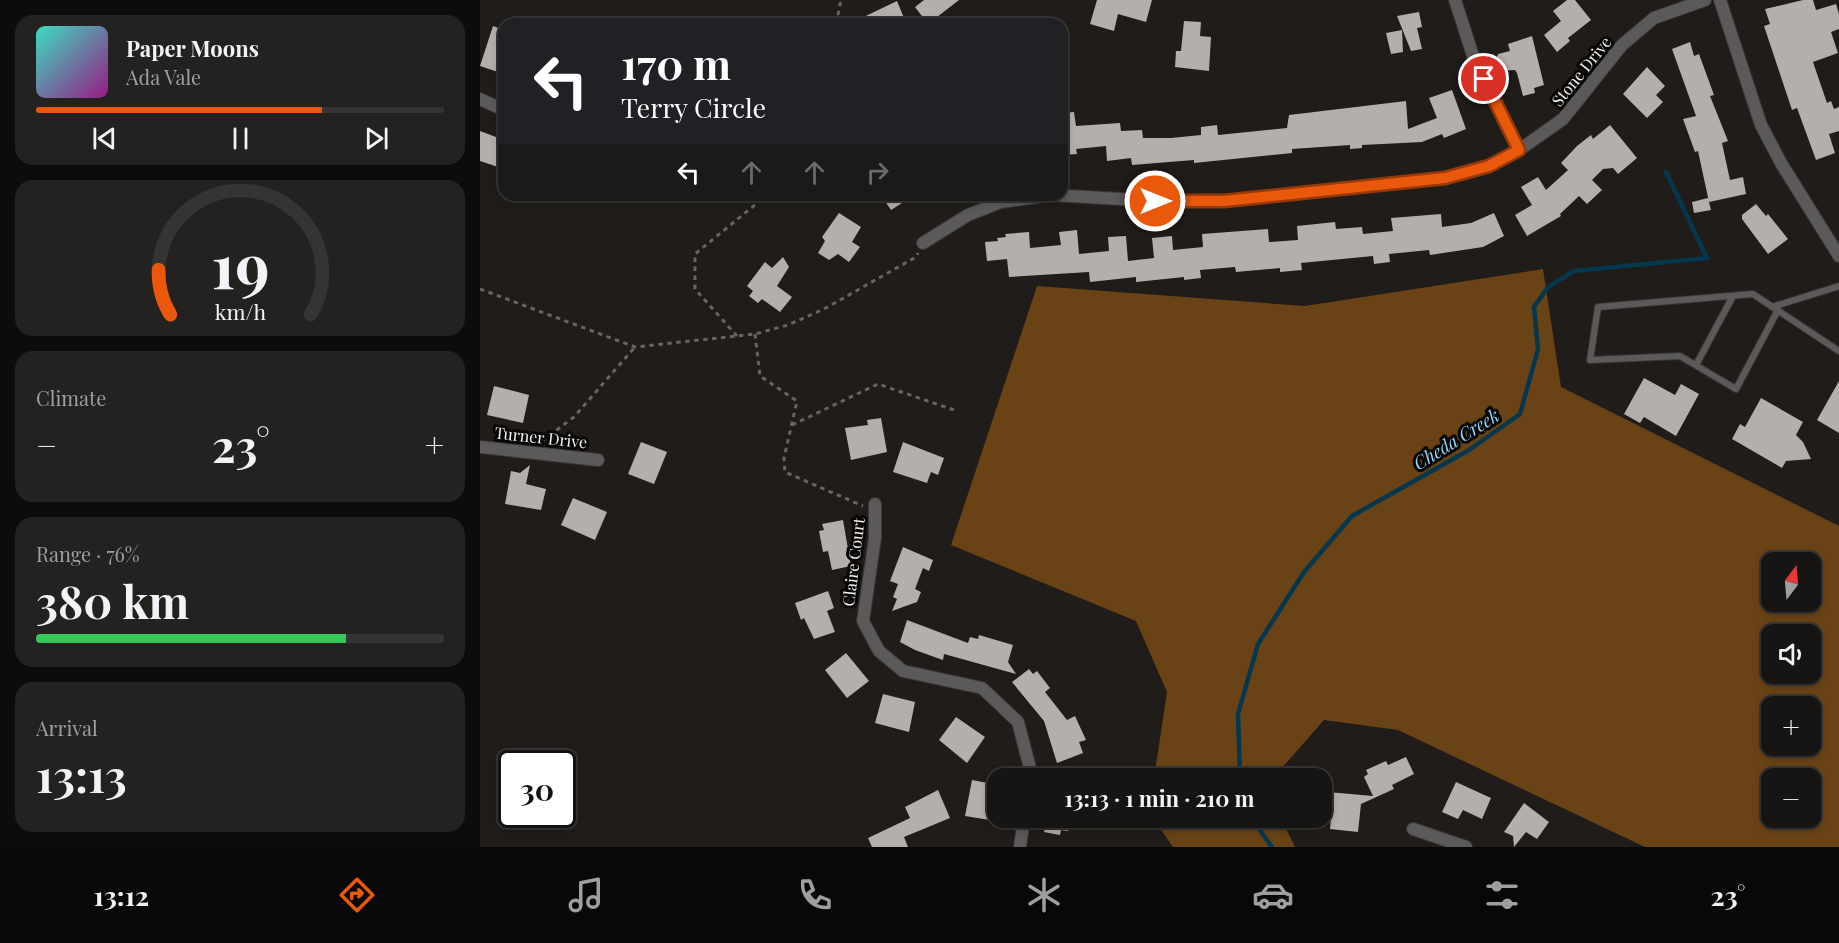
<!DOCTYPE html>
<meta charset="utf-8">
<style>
body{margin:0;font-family:"Playfair Display",serif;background:#242221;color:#f1f3f6;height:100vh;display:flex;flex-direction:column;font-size:22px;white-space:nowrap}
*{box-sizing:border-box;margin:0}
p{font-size:20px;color:#9e9fa0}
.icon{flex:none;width:33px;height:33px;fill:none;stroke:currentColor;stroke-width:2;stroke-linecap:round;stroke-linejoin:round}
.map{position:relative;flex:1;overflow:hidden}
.side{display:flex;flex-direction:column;gap:15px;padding:15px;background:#0d0c0a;width:480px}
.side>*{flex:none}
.guide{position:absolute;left:18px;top:18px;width:570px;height:183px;border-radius:18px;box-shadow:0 3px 9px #0003,0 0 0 2px #363433;background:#202124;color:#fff;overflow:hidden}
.needle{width:39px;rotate:16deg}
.buttons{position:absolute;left:1281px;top:552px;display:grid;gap:12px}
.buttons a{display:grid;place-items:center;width:60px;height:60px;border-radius:12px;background:#171513;box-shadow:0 3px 9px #0003,0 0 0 2px #363433;font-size:30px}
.speed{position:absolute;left:18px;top:750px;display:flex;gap:12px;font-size:30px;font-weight:700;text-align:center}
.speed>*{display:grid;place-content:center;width:78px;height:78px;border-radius:50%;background:#171513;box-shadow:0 3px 9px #0003,0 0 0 2px #363433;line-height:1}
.speed .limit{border:3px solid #111;border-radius:9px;background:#fff;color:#111}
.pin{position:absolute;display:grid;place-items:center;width:51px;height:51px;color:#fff;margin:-26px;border:3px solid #fff;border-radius:50%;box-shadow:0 2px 6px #0007}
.me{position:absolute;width:66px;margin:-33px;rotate:90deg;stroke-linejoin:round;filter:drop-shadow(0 0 4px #0008)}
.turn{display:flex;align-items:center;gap:21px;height:126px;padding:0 24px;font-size:27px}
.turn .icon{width:78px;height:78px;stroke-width:2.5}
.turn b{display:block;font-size:42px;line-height:51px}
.lanes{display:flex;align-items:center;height:57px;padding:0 24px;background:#0003;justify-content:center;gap:30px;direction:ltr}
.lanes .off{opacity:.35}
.big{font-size:45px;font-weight:700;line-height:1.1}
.side .card{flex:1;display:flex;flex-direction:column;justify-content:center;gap:9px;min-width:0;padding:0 21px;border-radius:18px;background:#242221}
.side .dial{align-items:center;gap:0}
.dial svg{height:156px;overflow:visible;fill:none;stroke:#363433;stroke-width:7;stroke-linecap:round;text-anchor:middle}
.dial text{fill:#f1f3f6;stroke:none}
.song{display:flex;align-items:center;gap:18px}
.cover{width:72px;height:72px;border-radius:9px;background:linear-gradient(135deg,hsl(170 70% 55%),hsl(310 70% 35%))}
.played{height:6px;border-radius:3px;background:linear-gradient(90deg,#ea580c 70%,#363433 70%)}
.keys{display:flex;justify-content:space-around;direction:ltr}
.heat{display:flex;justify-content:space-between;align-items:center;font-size:33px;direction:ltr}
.charge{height:9px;border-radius:4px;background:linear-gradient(90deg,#34c759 76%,#363433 0)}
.trip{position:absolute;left:507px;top:768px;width:345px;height:60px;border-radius:18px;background:#171513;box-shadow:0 3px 9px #0003,0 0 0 2px #363433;font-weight:700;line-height:60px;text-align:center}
.tabs{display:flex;height:96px;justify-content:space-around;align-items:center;background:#090808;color:#9e9fa0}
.tabs .icon{width:42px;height:42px}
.tabs .current{color:#ea580c}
.tabs b{font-size:27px;color:#f1f3f6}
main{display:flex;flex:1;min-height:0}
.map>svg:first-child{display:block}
.forest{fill:#694315;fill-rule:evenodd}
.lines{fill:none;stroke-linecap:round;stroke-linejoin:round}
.stream{stroke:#05384e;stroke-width:4.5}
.building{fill:#b4aeac}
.service-casing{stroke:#393633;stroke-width:8}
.minor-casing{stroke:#393633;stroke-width:14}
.path{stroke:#676461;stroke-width:3;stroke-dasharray:4.5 4.5;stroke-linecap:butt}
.service{stroke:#5b5959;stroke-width:6}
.minor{stroke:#5b5959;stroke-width:12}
.route-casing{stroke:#983908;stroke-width:15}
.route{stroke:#ea580c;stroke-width:10}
.labels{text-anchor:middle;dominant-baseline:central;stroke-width:6;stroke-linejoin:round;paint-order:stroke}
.street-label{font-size:16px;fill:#f4f2ef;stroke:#080706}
.water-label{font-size:18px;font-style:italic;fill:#91d6fc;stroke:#080706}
</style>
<main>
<section class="side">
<div class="card">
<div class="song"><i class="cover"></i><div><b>Paper Moons</b><p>Ada Vale</p></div></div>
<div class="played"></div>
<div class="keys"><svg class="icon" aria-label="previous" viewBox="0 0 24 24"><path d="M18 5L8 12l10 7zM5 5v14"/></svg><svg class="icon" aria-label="pause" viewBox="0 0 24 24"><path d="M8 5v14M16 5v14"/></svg><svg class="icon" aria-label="next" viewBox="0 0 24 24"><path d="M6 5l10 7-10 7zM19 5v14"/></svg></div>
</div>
<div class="card dial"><svg viewBox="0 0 100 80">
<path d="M14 69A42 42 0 1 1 86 69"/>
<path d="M14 69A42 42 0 0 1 8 46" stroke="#ea580c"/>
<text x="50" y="56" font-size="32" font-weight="700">19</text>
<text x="50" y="72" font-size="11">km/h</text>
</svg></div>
<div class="card"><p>Climate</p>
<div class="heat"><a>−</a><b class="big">23°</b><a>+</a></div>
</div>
<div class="card"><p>Range · 76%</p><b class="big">380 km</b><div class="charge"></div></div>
<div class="card"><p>Arrival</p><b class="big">13:13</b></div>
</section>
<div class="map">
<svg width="1359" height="847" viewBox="0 0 1359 847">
<rect width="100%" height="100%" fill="#1f1c19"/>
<!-- forest -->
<path class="forest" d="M1063,269l18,118 278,139v321h-194l-247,-117 -74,-10 -43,49v9h-127l13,-86 -31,-71 -185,-76 86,-259 268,20zM1292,562h38v40h-38zM1292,634h38v40h-38zM1292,706h38v40h-38zM1292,778h38v40h-38z
M673,818h128l14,29h-122z"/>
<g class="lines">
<!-- stream -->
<path class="stream" d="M760,778l-2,-64 20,-70 46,-72 48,-56 117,-66 51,-36 18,-65 -4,-42 14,-20 26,-16 133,-13 -41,-86
M771,818l21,29"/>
</g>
<!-- building -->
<path class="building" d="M444,0h35l-31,24 -13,-17z
M617,0h55l-6,22 -28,-8 -4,17 -24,-7z
M1087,0h8l16,20 -23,18 2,3 -13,11 -13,-17 17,-14 -8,-10z
M1323,0h10l3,10 20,-6 3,10v15l-8,3 7,21 -25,9 14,41 4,-2 3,8 5,-2v24l-10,3 6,19 -19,7 -19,-52 -5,2 -28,-84 6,-2 -5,-15z
M417,1l7,17 -7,3 2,3h-50z
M939,12l3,15 -5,1 5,21 -11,2 -14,-35z
M704,21l17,1 -1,14 11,1 -2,34 -34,-4 1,-16h5z
M13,26l11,4v44l-24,-8z
M922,30l1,22 -12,2 -5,-21z
M1052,36l12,49 -10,3 1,5 -12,3 -6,-23 -2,-3 -15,1 -3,-14 1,-3 12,-3 -2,-7z
M1210,42l4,14 5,-2 15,41 -4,1 18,45 -6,2 8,37 13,-3 3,17 -37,8 -11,-51 -3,1 -12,-33 13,-3 -24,-67z
M1167,67l18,19 -9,9 7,7 -16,16 -24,-24z
M972,90l14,39 -22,9 -2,-4 -20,8 -60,3v3l-12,1v-4l-58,4v4l-98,10v-3l-62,5 -1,-7 -24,3 -1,-15 -30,3 1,5 -15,1v-42l12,-1 2,14 44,-3 1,8 21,-1 1,8h28l30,-3v-8l16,-2 1,10 69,-7 2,-13 117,-14 2,28 29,-11 -8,-20z
M1130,125l27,33 -19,16 -5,-6 -10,1 -11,11 10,10 -15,14 -8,-8 -19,18 1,2 -34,20 -12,-21 17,-10 -11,-18 17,-10 8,13 22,-20 -7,-7 16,-17 14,-11 2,4z
M0,131l24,9v29l-24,-8z
M401,195h34l-24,15z
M1228,198l3,12 -17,3 -2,-11z
M1276,204l10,12 2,-2 20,25 -20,15 -26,-35v-4z
M359,213l22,14 -9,15 8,5 -11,15 -11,-8 -9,6 -11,-7 7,-12 -3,-4z
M1014,213l10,23 -21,11 -53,8 -1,-5 -40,4 1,8 -16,2 -1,-8 -72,7 1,7 -22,2v-4l-44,4 -1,-5 -35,3 1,8 -17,2v-3l-48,5v-5l-46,5 -1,-10 -80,5 -2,-18 -20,2 -2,-19 13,-1 -1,-3 9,-1 -1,-3 24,-2 1,16 31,-3 -2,-13 18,-2 2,24 30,-3 -1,-14 18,-1 2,25 26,-3 -2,-20 20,-2 1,14 30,-3 -1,-13 66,-5 1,13 29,-2 -1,-14 38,-4 1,7 26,-2 1,7 30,-3 -2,-13 50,-4 1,13 29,-4z
M303,257l6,10 -12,19 15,11 -12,15 -18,-13 -4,4 -9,-7 4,-5 -6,-5 18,-24 7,6z
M1164,378l31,17 6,-11 18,10 -23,42 -32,-19 -4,6 -16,-9z
M1359,381v52l-22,-13z
M14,386l35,9 -6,28 -36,-8z
M1281,398l42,24 -7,13 7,7 8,17 -25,2 -4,7 -50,-29 8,-15 5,3z
M401,418l6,34 -36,8 -6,-32 23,-3 -1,-5z
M161,442l26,10 -13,32 -26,-10z
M423,442l41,16 -6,17 -7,-3 -4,11 -34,-11z
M50,465l-4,19 20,5 -5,21 -36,-6 6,-33 9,2z
M93,498l34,14 -12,28 -34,-15z
M363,520l8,46 -19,4 -4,-19 -5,1 -4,-21 5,-1 -2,-6z
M423,547l30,13 -4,11 -6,-3 -8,21 6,3 -4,10 -25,9 5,-12 -4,-2 5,-13 -8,-3z
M348,591l6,17 -7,3 8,21 -21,7 -10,-21 -3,2 -6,-17z
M427,620l61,23 2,-6 8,2 1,-4 34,10 -5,17 8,12 -72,-20 -1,6 -3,-1 -25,-9 -15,-8z
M366,653l23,28 -22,17 -22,-28z
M549,669l4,5 4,-3 13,17 -5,4 22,28 8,-4 11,24 -7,2 4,11 -26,10 -13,-42 -32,-39z
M403,694l32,8 -6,30 -34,-9z
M476,717l29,20 -18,26 -28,-23z
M926,757l8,17 -22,11 2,4 -33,15 -3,28 -28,-3 2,-23h-5l1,-14 45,4 -9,-19 4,-3 -2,-4 20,-9 2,4z
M492,780l26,5 -2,36 -31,-5z
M976,782l35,16 -9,21 -19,-9 -5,9 -16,-7z
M458,790l12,28 -46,19 4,10h-36l-4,-9 42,-20 -5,-11z
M1044,803l25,19 -12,17 -11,-7 -12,15 -1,-11 -9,-4z
M567,818h24l-3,13 -7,-1 -1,5 -16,-3z"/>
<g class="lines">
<defs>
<path id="service" d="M1292,307l67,-21
M1298,310l-42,79 -56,-33 -90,4 8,-53 155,-13 86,57
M1216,365l37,-69"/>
<path id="minor" d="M975,0l20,62 44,88
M1240,0l41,125 20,38 58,93
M0,99l24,11
M443,243l45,-28 33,-13 51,-7 103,6h69l221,-23 44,-12 30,-16 44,-31 59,-74 32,-27 51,-18
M0,447l118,13
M395,504v34l-12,83 16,30 24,20 79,17 36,34 13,50 -1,6
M933,829l53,18
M540,847l4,-29"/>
</defs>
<!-- service casing -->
<use href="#service" class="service-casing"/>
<!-- minor casing -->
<use href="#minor" class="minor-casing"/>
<!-- path -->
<path class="path" d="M356,24l5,-24
M0,289l155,58 120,-13 33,-9 36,-16 92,-52 2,-4
M275,334l5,42 37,25 -13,57 1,14 78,34
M257,336l-42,-47v-35l72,-59
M312,425l86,-41 79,27
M62,441l32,-24 61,-70"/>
<!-- service -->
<use href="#service" class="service"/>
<!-- minor -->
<use href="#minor" class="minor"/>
</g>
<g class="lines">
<defs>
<path id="route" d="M675,201h69l221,-23 44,-12 30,-16 -35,-71"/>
</defs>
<!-- route casing -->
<use href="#route" class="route-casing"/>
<!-- route -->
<use href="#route" class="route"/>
</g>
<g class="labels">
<!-- street labels -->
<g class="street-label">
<text transform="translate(1101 71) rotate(-51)">Stone Drive</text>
<text transform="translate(61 437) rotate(6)">Turner Drive</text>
<text transform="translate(373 562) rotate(-83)">Claire Court</text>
</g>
<!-- water labels -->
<g class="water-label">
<text transform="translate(976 439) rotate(-32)">Cheda Creek</text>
</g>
</g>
</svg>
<div class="buttons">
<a><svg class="needle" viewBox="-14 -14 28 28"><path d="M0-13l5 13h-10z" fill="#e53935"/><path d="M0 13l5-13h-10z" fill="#9e9fa0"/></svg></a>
<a><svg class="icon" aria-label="sound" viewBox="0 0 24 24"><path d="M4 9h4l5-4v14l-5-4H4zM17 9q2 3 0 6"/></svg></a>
<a>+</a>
<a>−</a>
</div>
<div class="speed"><div class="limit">30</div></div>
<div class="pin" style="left:1004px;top:79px;background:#d93025"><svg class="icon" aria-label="arrive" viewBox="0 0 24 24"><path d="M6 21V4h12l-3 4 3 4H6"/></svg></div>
<svg class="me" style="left:675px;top:201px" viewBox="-20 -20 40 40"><circle r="17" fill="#ea580c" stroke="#fff" stroke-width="3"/><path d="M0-11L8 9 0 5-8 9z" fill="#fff"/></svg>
<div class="trip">13:13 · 1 min · 210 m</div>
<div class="guide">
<div class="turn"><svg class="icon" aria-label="left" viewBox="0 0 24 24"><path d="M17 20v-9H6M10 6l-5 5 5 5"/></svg><div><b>170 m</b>Terry Circle</div></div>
<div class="lanes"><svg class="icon" aria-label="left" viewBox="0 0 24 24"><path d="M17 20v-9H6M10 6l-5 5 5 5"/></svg><svg class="icon off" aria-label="ahead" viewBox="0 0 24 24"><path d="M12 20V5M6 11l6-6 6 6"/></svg><svg class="icon off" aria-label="ahead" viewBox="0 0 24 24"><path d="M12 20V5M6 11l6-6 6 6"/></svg><svg class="icon off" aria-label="right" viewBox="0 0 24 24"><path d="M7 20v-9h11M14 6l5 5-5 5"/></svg></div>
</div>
</div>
</main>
<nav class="tabs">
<b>13:12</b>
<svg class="icon current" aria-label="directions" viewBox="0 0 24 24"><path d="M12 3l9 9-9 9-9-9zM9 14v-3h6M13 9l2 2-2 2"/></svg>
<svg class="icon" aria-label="music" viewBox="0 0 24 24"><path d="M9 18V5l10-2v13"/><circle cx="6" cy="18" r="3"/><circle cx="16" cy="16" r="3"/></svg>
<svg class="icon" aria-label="phone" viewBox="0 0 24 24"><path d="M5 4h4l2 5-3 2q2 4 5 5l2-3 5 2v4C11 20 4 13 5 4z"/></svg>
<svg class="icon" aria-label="climate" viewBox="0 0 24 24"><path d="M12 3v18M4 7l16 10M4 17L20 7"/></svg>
<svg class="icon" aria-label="car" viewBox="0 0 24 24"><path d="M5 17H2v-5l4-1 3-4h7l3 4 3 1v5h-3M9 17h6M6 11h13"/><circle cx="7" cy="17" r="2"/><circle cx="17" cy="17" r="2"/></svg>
<svg class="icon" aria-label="filters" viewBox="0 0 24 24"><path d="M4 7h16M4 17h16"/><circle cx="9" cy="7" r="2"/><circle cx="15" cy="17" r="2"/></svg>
<b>23°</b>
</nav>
